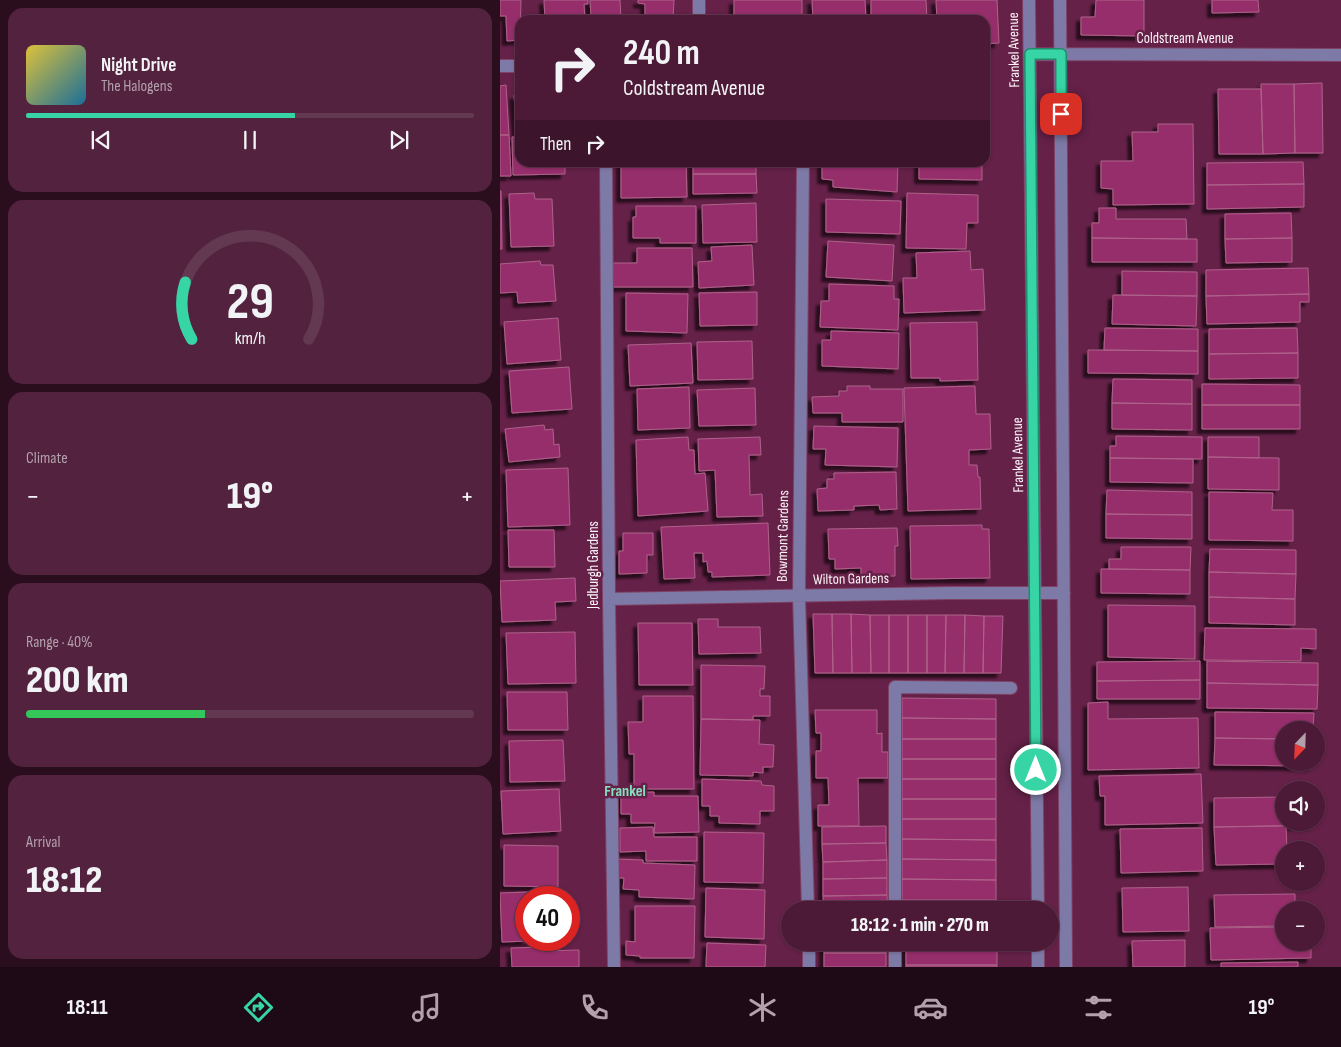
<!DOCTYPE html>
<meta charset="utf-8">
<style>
body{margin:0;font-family:"Sofia Sans Condensed",sans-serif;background:#53223e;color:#f1f3f6;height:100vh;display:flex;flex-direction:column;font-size:19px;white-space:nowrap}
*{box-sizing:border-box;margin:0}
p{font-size:16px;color:#b2a0ad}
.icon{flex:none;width:28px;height:28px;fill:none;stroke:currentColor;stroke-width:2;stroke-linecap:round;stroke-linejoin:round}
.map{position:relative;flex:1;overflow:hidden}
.panel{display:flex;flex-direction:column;gap:8px;padding:8px;background:#2a0e1e;width:500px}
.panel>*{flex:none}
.banner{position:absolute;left:15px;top:15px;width:475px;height:152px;border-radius:15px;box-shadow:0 1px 4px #0004,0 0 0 1px #633851;background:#4c1936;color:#f1f3f6;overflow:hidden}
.needle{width:32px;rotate:203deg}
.controls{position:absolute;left:775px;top:721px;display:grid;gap:10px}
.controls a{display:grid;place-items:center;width:50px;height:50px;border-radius:50%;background:#4c1936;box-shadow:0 1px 4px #0004,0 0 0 1px #633851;font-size:25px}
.speed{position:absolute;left:15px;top:886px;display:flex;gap:10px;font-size:25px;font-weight:700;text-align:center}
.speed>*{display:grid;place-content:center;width:65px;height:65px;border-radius:50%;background:#4c1936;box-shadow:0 1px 4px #0004,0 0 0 1px #633851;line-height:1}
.speed .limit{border:8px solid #d22;background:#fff;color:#111}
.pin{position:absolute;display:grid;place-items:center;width:42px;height:42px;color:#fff;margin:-21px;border-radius:10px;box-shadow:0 2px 8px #0006}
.me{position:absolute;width:55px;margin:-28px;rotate:0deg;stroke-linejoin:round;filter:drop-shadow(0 0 4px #0008)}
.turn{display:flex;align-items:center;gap:18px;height:105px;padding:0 25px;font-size:22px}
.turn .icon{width:65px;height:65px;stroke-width:2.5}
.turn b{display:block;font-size:35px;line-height:42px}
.then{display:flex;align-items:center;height:48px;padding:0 25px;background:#0003;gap:10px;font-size:19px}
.big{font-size:38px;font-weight:800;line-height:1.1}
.panel .widget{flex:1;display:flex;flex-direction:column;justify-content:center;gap:8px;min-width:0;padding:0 18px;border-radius:15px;background:#53223e}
.panel .dial{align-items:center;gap:0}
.dial svg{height:130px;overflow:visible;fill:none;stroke:#633851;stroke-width:7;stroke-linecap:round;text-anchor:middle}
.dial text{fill:#f1f3f6;stroke:none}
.song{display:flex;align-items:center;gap:15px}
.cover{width:60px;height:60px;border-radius:8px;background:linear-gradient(135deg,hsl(50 70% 55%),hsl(200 70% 35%))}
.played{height:5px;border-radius:2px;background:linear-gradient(90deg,#37d4a6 60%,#633851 60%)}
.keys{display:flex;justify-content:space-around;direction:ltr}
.heat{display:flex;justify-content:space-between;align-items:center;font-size:28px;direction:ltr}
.charge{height:8px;border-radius:4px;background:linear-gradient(90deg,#34c759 40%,#633851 0)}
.trip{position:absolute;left:281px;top:901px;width:278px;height:50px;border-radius:25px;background:#4c1936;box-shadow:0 1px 4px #0004,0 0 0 1px #633851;font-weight:800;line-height:50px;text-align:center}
.tab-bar{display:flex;height:80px;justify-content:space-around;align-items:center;background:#1e0a16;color:#b2a0ad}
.tab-bar .icon{width:35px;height:35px}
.tab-bar .active{color:#37d4a6}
.tab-bar b{font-size:22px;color:#f1f3f6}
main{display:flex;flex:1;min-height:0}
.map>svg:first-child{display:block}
.building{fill:#972e6c;stroke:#ae628a;filter:url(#shadow)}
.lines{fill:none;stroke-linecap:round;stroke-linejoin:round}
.minor-casing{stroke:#7d4264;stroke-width:14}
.minor{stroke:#7e7aa7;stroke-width:12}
.route-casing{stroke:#248a6c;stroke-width:12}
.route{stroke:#37d4a6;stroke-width:9}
.labels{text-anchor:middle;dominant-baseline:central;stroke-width:5;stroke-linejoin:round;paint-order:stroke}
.street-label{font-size:15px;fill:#fbf2f6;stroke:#652148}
.neighbourhood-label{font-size:16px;font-weight:bold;fill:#85e0be;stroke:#652148}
</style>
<main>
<section class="panel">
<div class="widget">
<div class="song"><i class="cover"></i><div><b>Night Drive</b><p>The Halogens</p></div></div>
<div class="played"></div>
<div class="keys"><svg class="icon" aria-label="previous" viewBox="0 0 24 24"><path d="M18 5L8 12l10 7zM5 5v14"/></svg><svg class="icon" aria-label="pause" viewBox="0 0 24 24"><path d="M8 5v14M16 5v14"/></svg><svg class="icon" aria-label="next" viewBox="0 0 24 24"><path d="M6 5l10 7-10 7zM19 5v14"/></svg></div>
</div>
<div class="widget dial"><svg viewBox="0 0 100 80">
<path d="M14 69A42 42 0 1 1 86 69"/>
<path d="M14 69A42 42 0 0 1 10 34" stroke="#37d4a6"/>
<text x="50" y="56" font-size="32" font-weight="700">29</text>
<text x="50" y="72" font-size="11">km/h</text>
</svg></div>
<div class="widget"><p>Climate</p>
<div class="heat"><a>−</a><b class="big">19°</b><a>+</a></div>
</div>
<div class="widget"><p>Range · 40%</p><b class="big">200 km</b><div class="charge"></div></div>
<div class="widget"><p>Arrival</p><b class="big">18:12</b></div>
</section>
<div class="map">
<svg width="841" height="967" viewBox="0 0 841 967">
<defs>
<filter id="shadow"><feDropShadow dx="-4.5" dy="4.5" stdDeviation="1" flood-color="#0009"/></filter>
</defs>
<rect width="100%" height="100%" fill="#652148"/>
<!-- building -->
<path class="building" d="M0,0h21l-1,40 -13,1 -1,-25h-6z
M44,0h44v4h-4l1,16h-40z
M90,0h30l1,20h-34v-4l4,1z
M138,0h36l-1,20h-28v-16l-7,-1z
M234,0h68v20h-68z
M312,0h53l1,20h-53z
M371,0h55l1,20h-56z
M436,0h61l2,43 -14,1v-24h-48z
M596,0h48v36l-63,-1v-18h14z
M712,0h46l1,12 -47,1z
M822,83l1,70h-28l-1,-69z
M761,84h33l1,69 -32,1z
M6,85l3,50h-9v-49z
M718,89h43l2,65h-44z
M20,94v38l-3,1 -3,-38z
M658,124h35l1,80 -81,1v-16l-12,-1v-27h32l-1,-29h26z
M0,135h9l2,41h-11z
M12,137h8v25h45v12l-52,1z
M121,162h65l1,35 -66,1z
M193,162h63v12h-63z
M322,162h76l-1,30 -64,-5v-7l-11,-1z
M419,162h63v18l-63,-1z
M803,162l1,22 -97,1v-22z
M193,174h63l1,19 -64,1z
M804,184v23l-97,2v-24z
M0,191h1l1,58h-2z
M34,193l1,6h17l2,47 -43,1 -2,-53z
M407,193l71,2v28h-11l-1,26 -60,-1z
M326,199l75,2 -1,33 -74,-2z
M256,203l1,39 -54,1 -1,-38z
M136,206h60v37h-36v-5h-27v-21h3z
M599,208h17v11h70l1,20 -95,-1v-15h7z
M791,213l1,25 -67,1v-25z
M592,238l105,1v23h-105z
M792,238v24l-66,1 -1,-24z
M328,241l66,4 -2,36 -66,-4z
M252,245l2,40 -55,3 -1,-26 14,-1 -1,-14z
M137,248h55l1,39h-80v-24h24z
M470,251l1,19 12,-1 2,41 -81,3 -1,-35h14l-1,-25z
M40,261l1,4h12l3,36 -38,2 -1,-11 -17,1v-29z
M808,268l1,26 -103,2v-26z
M622,271l75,1v24l-75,-1z
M329,284l65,2v13h5l-1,31 -78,-3 1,-26h8z
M257,292v33l-57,1 -1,-33z
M126,293l62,1 -1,39 -61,-2z
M809,294v8h-9v20l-93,2 -1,-28z
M613,295l84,1 -1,30 -84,-2z
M58,318l3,42 -54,4 -3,-42z
M477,322l1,58 -38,1v-3h-29l-1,-55z
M605,328l93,1v22l-94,-1z
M797,328l1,25 -89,1v-25z
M331,331l68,2 -1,36 -76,-3v-26h9z
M252,341l1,38 -55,1 -1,-38z
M191,343l2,40 -63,3 -2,-41z
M588,350l110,1v23l-110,-1z
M798,353v25l-89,1v-25z
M69,367l3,42 -60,4 -3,-42z
M613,379l79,1v24l-80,-1z
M702,384l98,1v20h-98z
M347,386h23v3h33v33h-61v-9h-29l-1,-16 27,-1v-5h8z
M475,386l1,28h14l1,35 -22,1v15h8l1,12h2l1,32 -73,2 -4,-123z
M189,387l1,41 -52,2 -1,-41z
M255,388l1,37 -57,1 -2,-36z
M612,403l80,1v26l-80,-1z
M702,405h98v24h-98z
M44,425l1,5 8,-1 1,16 5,-1 1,13 -51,5 -4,-33z
M314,426l84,2 -1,39 -72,-2 1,-16h-13z
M616,436l86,1v22l-92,-1v-12h6z
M188,437l1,13h5l1,24 10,-1 3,38 -70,5 -2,-76z
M260,437l1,18h-12l1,40 12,-1 1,22 -46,1 -2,-47 -16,1 -1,-32z
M708,437h51v21l-51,-1z
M708,457l71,1v32l-71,-1z
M610,458l83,1v24l-83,-1z
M68,468l2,57 -62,2 -2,-57z
M396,472l1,37 -17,1 -1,-5 -25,1v4l-36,1 -1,-22 10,-1v-9h7v-6z
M607,490l85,2v23l-86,-1z
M709,492l64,1 -1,17h21v31l-84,-1z
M606,514l86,1v24l-86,-1z
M268,523l2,52 -58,2v-5h-4l-1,-11 -4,1v-9h-9l1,25 -31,1 -3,-52z
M482,525v4h7l1,49 -79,1 -1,-53z
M397,528l1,18h-3v30l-34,1v-9l-26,1v-10h-6l-1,-30z
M8,530h46l1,37h-46z
M123,533h30v22h-6v18l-28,1v-23h4z
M621,547h70l-1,23 -81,-1v-10h12z
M710,549l86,1v24l-87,-2z
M601,569l89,1v24l-89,-1z
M709,572l87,2 -1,25 -86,-2z
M75,578l1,23 -21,1 1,18 -54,2 -2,-41z
M709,597l86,2v26l-86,-2z
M608,605l87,1v53l-87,-2z
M313,614h19l1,59h-18z
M332,614h19l1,59h-19z
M351,614l19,1 1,58h-19z
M370,615h19v58h-18z
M389,615h19v58h-19z
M408,615h19v58h-19z
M427,615h19l-1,58h-18z
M446,615h19l-1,58h-19z
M465,615l19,1 -1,57h-19z
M484,616h19l-2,57h-18z
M198,619h20v8h42l1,26 -62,1z
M138,623h54l1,62h-54z
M705,628l111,1v20l-15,-1v13l-97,-1z
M75,632l1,51 -68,1 -2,-51z
M700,661v19l-103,1v-19z
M707,661l111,2v22l-111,-2z
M201,665l64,1 -1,23h-4v7h10v20h-17v4l-52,-1z
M700,680v19h-103v-18z
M707,683l111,2 -1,24 -110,-1z
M7,692h60l1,38h-60z
M143,696h50l1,93h-60v-35h-5l-1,-32h15z
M402,698l94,1v20l-94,-1z
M608,702v17l90,-1 1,50 -111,2v-67z
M315,710h62v24l5,-1v19h6v26h-30l1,48h-41v-21h11l-1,-27h-12v-27h5v-18h-5z
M715,712l99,1 -1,17h-29v9l-69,-1z
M402,718l94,1v20h-94z
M201,719l59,1 -1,24 15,1 -1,22h-10v6l-10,-1v4l-53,-1z
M715,738l69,1v23h29v4l-99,-1z
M402,739h94v20h-94z
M63,740l2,41 -55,1 -1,-41z
M402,759h94v20h-94z
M701,774l2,49 -98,2v-29h-5l-1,-20z
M202,779l59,2 1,4 12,1v25h-14v13l-41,-1v-7h-9v-10h-8z
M402,779h94v20h-94z
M59,789l2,42 -58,3 -2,-43z
M154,792v4h44l1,36 -45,1 1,-10h-24v-9h-10v-21z
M784,797v25h29v3l-99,2v-29z
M402,799h94v20h-94z
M402,819h94v21l-94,-1z
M386,826v17l-64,1v-17z
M786,826l1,24h-3v14l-68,1 -2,-38z
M153,827l1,10h43v24h-51v-10l-26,1v-24z
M702,828l1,43 -82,2 -1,-44z
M204,832l60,1 -1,50 -59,-1z
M402,839l94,1v20l-94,-1z
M386,843l1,17 -64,2 -1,-18z
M4,845l54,1v41l-54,-1z
M116,859l27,1v3l52,2 -1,34 -55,-2v-7l-16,-1 1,-11h-8z
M402,859l94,1v20l-94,-1z
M387,860v18l-64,1v-17z
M387,878v17l-64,1v-17z
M402,879l94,1v20h-94z
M688,887l1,44 -66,1 -1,-44z
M206,888l59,2 -1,49 -59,-2z
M57,891l1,7h-32v42h33l-57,2 -2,-49z
M795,894v16h-11v16l-69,1 -1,-32z
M387,895l1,15h-64l-1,-14z
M135,906h60l-1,52h-54v-2l-14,-1v-14l9,1z
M784,927v15h27v16l-100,2 -1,-32z
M685,940v27h-52l-1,-26z
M324,942h62v11h-62z
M406,942h91v2h-91z
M207,943l59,2 -1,22h-59z
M406,944h91v21h-91z
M41,947v4l38,-1v17h-67l-1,-19z
M324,953h62v14h-62z
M798,962v5h-77v-4z
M406,965h91v2h-91z"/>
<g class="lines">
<defs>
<path id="minor" d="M529,0l9,910
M560,0l6,967
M199,20v-20
M530,54l311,1
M0,66h20
M106,162l3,437 5,368
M303,162l-4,434 9,314
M109,599l340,-6h115
M395,910v-223l116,1
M309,942v25
M395,942v25
M538,942v25"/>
</defs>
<!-- minor casing -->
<use href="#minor" class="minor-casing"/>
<!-- minor -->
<use href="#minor" class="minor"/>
</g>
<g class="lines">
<defs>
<path id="route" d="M536,770l-6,-716h31v60"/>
</defs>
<!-- route casing -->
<use href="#route" class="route-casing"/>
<!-- route -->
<use href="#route" class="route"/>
</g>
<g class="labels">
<!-- street labels -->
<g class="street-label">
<text x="685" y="38">Coldstream Avenue</text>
<text transform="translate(514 50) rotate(-91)">Frankel Avenue</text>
<text transform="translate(518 455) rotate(-91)">Frankel Avenue</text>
<text transform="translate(283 536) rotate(-89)">Bowmont Gardens</text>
<text transform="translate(93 565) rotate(-90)">Jedburgh Gardens</text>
<text transform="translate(351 579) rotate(-1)">Wilton Gardens</text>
</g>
<!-- neighbourhood labels -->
<g class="neighbourhood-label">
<text x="125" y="791">Frankel</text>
</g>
</g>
</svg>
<div class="controls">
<a><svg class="needle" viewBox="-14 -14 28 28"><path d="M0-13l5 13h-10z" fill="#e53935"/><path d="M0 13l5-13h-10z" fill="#b2a0ad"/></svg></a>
<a><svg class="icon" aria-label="sound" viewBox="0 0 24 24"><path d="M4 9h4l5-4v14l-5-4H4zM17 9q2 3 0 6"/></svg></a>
<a>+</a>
<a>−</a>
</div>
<div class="speed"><div class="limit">40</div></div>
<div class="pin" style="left:561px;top:114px;background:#d93025"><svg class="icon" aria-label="arrive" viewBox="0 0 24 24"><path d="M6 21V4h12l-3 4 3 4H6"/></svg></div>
<svg class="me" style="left:536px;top:770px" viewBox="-20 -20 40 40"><circle r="17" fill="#37d4a6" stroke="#fff" stroke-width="3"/><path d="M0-11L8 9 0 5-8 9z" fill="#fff"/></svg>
<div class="trip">18:12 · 1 min · 270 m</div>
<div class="banner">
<div class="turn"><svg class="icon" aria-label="right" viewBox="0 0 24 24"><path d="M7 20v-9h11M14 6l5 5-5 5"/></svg><div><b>240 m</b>Coldstream Avenue</div></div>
<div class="then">Then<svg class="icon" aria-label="right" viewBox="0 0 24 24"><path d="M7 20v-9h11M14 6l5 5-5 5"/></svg></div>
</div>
</div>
</main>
<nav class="tab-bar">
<b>18:11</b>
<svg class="icon active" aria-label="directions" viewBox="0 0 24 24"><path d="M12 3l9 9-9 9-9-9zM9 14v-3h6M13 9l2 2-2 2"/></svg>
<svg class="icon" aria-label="music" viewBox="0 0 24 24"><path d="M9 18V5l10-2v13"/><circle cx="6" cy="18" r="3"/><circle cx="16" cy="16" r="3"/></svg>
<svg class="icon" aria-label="phone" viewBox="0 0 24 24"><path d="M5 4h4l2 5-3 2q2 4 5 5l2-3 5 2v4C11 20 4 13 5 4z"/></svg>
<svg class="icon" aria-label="climate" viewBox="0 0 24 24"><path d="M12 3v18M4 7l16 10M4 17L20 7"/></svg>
<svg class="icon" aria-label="car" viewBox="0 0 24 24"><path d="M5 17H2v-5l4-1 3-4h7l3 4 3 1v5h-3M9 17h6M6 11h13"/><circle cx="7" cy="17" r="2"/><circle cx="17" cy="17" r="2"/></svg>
<svg class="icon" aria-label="filters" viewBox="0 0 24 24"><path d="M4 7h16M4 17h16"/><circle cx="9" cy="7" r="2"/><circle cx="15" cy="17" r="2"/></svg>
<b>19°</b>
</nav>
